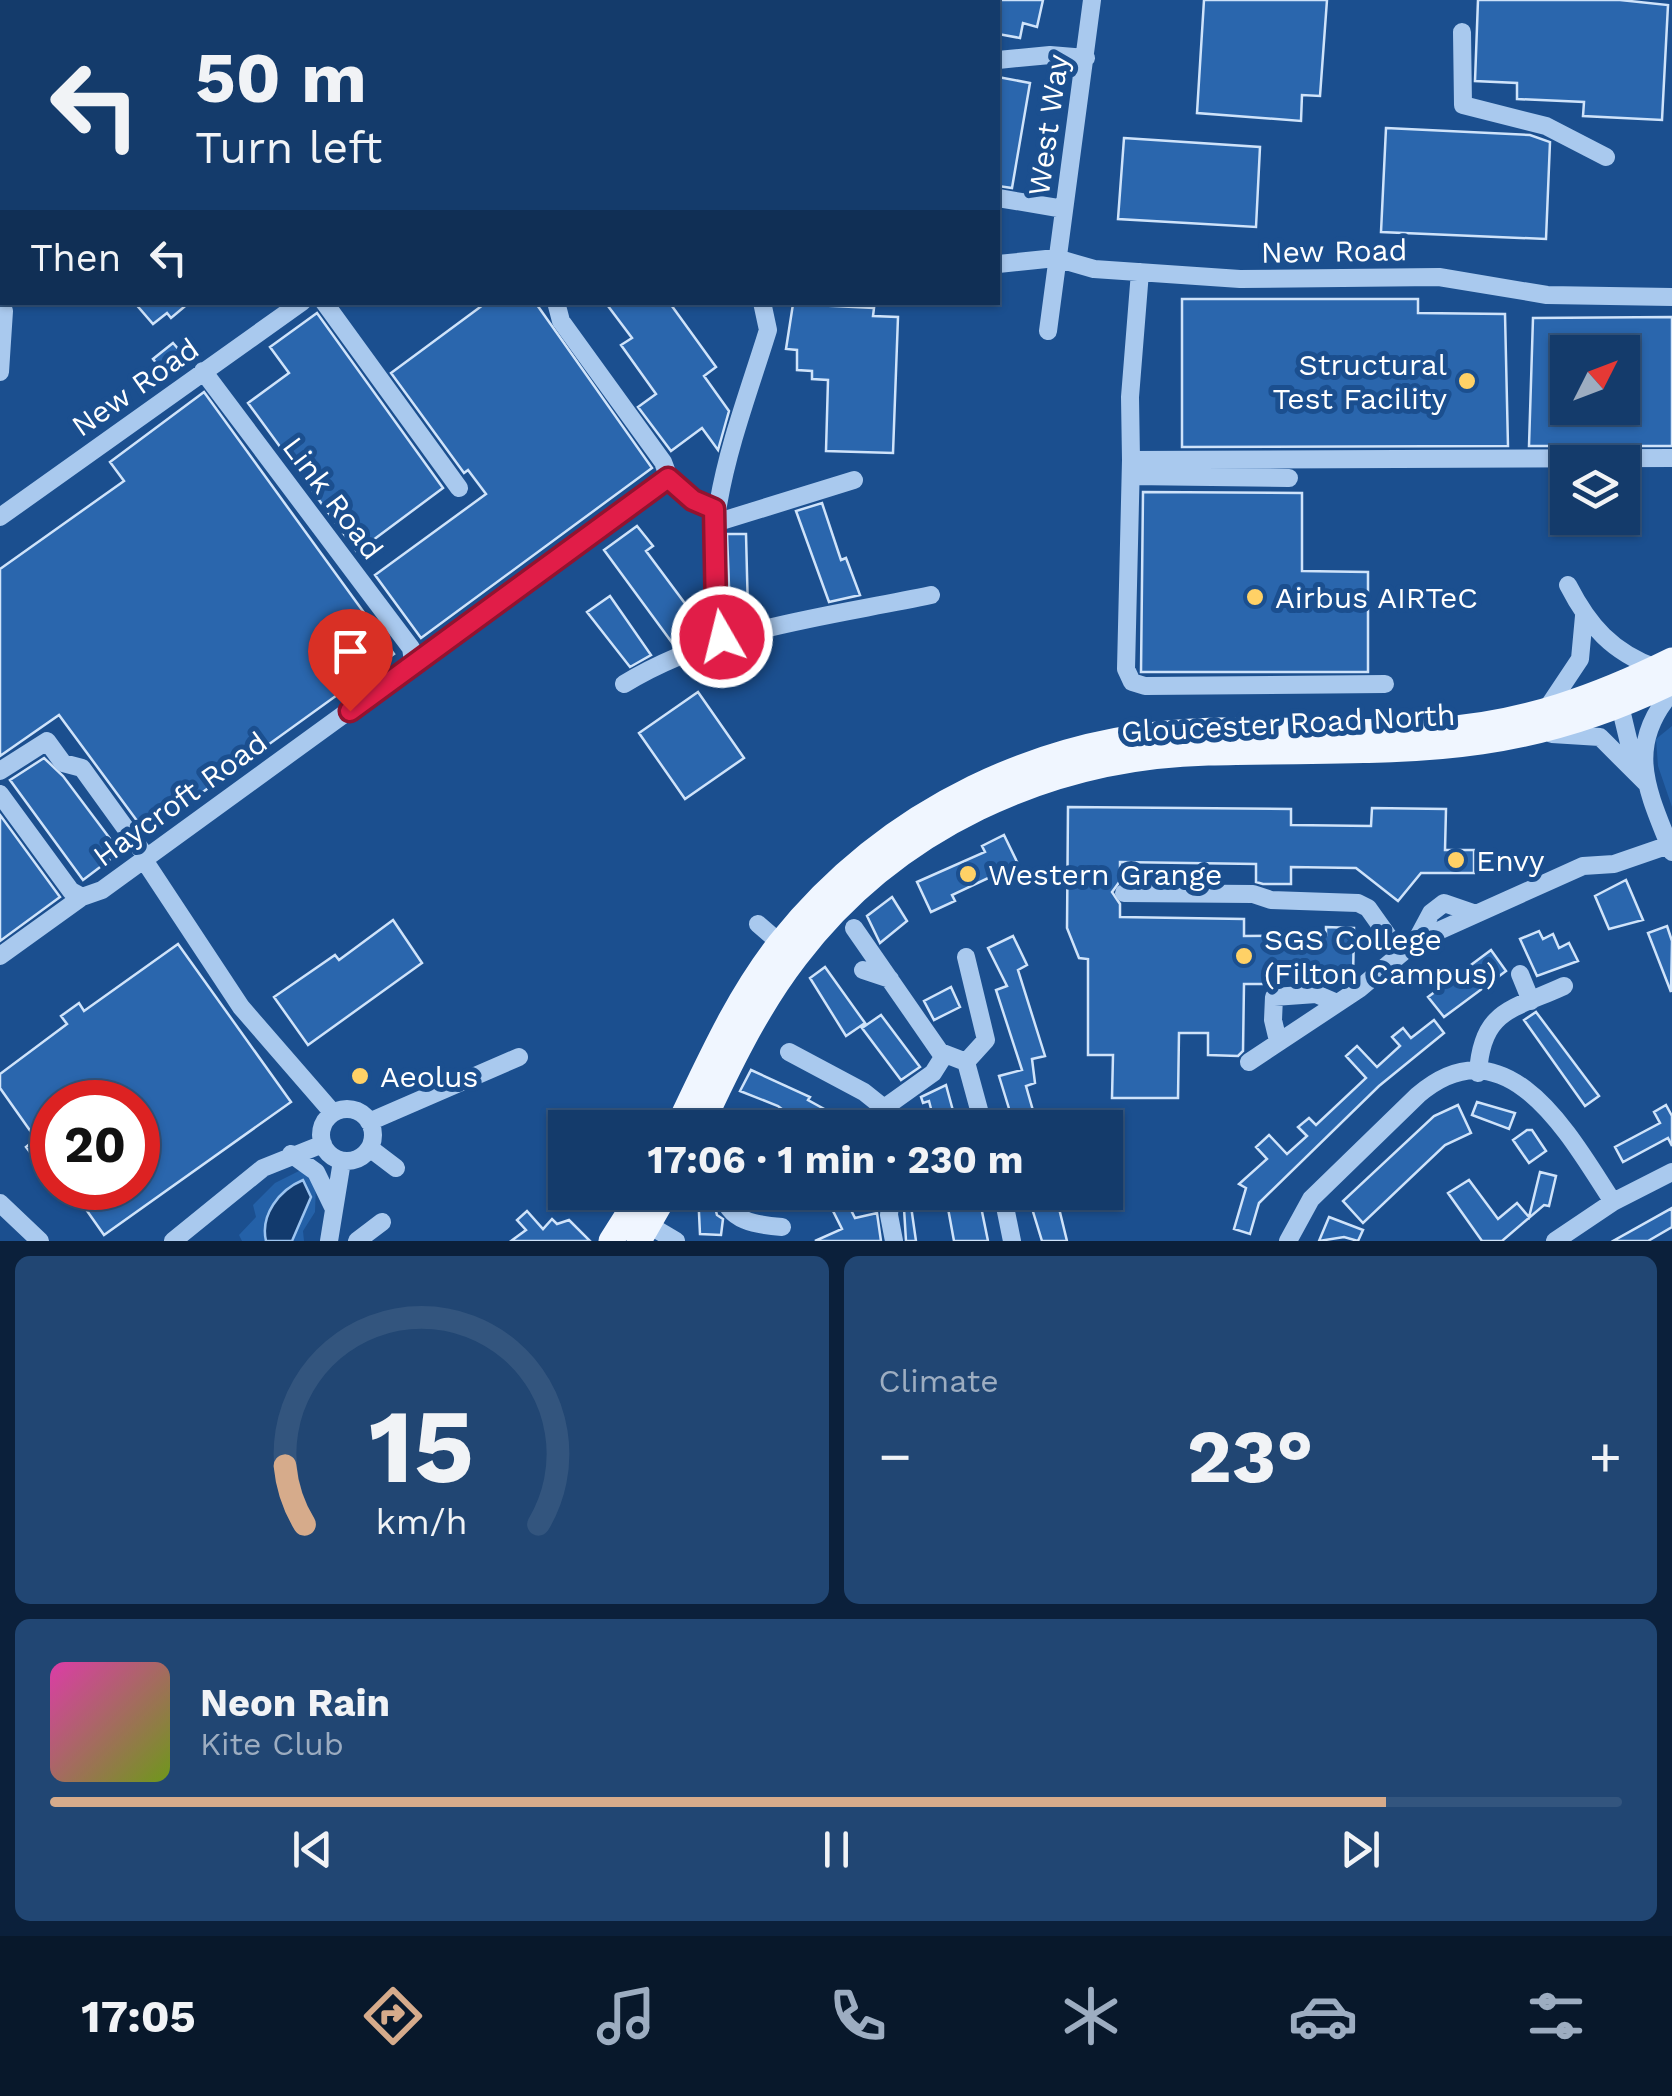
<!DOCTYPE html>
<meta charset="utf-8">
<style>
body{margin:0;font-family:"Work Sans",sans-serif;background:#214673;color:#f1f3f6;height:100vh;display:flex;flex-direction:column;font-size:38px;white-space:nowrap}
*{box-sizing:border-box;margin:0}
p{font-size:32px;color:#9dadc1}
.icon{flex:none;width:55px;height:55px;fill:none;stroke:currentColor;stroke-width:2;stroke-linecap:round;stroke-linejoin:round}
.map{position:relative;height:1241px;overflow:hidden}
.details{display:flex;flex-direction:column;gap:15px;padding:15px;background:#0b203b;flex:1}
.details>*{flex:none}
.top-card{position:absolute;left:0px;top:0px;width:1000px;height:305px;box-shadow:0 2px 8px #0004,0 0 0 2px #33557e;background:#143b6b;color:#f1f3f6;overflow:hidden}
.needle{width:65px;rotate:48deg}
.fabs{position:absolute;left:1550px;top:335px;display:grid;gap:20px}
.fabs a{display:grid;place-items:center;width:90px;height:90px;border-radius:0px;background:#143b6b;box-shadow:0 2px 8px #0004,0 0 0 2px #33557e;font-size:50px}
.speed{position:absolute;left:30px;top:1080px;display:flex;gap:20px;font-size:50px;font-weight:700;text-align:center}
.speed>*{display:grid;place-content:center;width:130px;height:130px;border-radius:50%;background:#143b6b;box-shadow:0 2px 8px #0004,0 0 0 2px #33557e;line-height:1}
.speed .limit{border:15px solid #d22;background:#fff;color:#111}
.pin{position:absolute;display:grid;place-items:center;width:85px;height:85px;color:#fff;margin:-102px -42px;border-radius:50% 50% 50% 0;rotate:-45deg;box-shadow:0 0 10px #0007}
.pin .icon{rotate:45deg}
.me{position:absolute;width:110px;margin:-55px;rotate:352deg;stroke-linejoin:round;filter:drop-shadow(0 0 8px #0008)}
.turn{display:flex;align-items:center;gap:35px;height:210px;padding:0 30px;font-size:45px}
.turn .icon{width:130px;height:130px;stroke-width:2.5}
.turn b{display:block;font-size:70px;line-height:85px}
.then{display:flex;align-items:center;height:95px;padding:0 30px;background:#0003;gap:20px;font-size:38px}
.big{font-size:75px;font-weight:700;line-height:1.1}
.details .card{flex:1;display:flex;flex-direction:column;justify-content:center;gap:15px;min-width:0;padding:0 35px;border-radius:15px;background:#214673}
.details .dial{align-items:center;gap:0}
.dial svg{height:260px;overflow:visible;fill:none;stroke:#33557e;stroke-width:7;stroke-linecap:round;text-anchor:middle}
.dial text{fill:#f1f3f6;stroke:none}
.song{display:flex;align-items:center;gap:30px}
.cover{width:120px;height:120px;border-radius:15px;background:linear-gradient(135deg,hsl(320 70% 55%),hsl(80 70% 35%))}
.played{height:10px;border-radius:5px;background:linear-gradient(90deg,#d6ab8b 85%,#33557e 85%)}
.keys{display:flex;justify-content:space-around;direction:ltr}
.heat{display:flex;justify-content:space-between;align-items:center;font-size:55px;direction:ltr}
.details .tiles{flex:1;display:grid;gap:15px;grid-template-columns:1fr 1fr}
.card:last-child{grid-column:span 2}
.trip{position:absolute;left:548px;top:1110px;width:575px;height:100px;border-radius:0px;background:#143b6b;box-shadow:0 2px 8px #0004,0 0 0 2px #33557e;font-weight:700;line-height:100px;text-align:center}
.menu{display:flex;height:160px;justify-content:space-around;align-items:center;background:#08182b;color:#9dadc1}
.menu .icon{width:70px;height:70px}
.menu .current{color:#d6ab8b}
.menu b{font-size:45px;color:#f1f3f6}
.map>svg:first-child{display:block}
.green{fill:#2461a8}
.water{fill:#123a6d;stroke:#9cc4f0;stroke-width:2.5}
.building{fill:#2a66ad;stroke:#cfe3fa;stroke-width:2.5;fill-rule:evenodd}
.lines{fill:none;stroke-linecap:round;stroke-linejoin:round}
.minor{stroke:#a9c9ee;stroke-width:18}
.major{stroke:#f0f6ff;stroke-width:25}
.route-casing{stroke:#92132f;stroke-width:25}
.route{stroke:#e11d48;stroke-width:18}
.poi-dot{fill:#ffd166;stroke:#1b4f8f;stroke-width:4}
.labels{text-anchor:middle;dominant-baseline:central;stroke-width:10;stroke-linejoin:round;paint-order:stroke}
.street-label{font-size:30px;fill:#fff;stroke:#1b4f8f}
.poi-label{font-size:30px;fill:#fff;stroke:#1b4f8f;text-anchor:start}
</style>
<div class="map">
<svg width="1672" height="1241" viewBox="0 0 1672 1241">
<rect width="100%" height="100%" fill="#1b4f8f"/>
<!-- green -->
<path class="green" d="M21,0h285l-8,2z
M1672,726v81l-14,-41 -2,-27z
M301,1170l15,14 -1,28 -12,19 1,10h-62l-3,-6 17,-18 -3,-12 22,-22z"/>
<!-- water -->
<path class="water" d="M303,1180l8,17 -19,44h-26c-6,-26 13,-51 37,-61z"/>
<!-- building -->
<path class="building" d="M998,0h45l-6,27 -14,-4 -3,15 -22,-4z
M1204,0h123l-7,96 -18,-1 -1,26 -104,-8z
M1478,0h142l48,5 -6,115 -79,-4 1,-14 -67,-3v-16l-42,-2z
M998,77l32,6 -18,105 -14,-2z
M1386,128l144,7 20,7 -4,97 -165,-7z
M1124,138l136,9 -4,80 -138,-8z
M1182,299h236v14l87,1 3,132 -326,1z
M134,302h56l-19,16 -4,-5 -14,11z
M487,302h48l117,166 -231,170 -46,-63 111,-81 -18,-24 -4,3 -73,-100z
M605,302h64l47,65 -12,9 25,35 -11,39 -16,-22 -31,23 -33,-44 18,-13 -35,-49 11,-7z
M793,304l81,4 -1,8 25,1 -5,136 -67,-2 2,-71 -16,-1v-8l-15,-1v-20l-11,-1z
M317,313l126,175 -86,64 -109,-149 41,-30 -19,-26z
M1672,317v129h-143l4,-128zM1568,352h54v56h-54z
M173,343l15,17 -22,15 -13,-16z
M204,392l190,262 -248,179 -87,-118 -59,41v-187l124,-88 -14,-19z
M1143,492l159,1v78l66,1v100h-227z
M822,503l19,57 5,-2 14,37 -31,7 -33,-91z
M637,526l16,20 -7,5 52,70v5l-25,18 -69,-94z
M727,534h19l2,79h-18z
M610,596l41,59 -21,12 -43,-55z
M698,692l46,66 -59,41 -46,-66z
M44,758l19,18 57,76 -37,28 -73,-100z
M1068,807l223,2v16l80,1 1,-18 74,1 -1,41h29v23h-53l-23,28 -42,-33 -65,-1v17h-28l-7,-2v-18l-136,-2v19l-8,11 8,12v13l124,2v17l82,-1v-8l28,1 -1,50 -74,-1v7h-35l-1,67 -5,5 -30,-1v-22h-29l-1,65h-66l1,-43h-25v-96l-9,-1 -12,-30z
M0,815l60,82 -60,44z
M1004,835l14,29 -66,31 3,6 -24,11 -14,-30 68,-30 -3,-6z
M1626,880l17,40 -34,9 -14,-33z
M892,897l15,24 -27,22 -13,-27z
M393,920l29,43 -114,82 -34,-48 61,-42 4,5z
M1667,926l5,15 -1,51 -23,-59z
M1539,931l4,8 10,-5 6,14 10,-5 9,18 -41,15 -17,-37z
M1013,936l14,29 -9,5 27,86 -13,3 3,24 -9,3 12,42h-23l-16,-52 23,-6 -26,-80 11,-4 -19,-38z
M178,944l113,158 -187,133 -33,-47h67v-86h-86v53l-13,9 -13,-17 10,-8 -36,-51v-14l67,-50 -6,-8 18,-13 5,8z
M1491,950l15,21 -62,46 -16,-20z
M825,967l40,56 -19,13 -36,-58z
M951,987l9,20 -26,13 -10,-19z
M1536,1012l63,84 -14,10 -61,-86z
M881,1015l39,52 -19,13 -39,-52z
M1434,1020l10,13 -65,53 -120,117 -9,31 -16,-5 12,-41 -7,-4 28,-25 -11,-12 13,-12 18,19 20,-18 -9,-9 11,-9 7,7 50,-47 -20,-22 11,-10 20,21 23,-21 -8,-9 11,-9 8,10z
M751,1070l59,27 -2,3 29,16 2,-5 31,17h-63l-29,-22 -38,-15z
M946,1085l6,22 6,21h-22l-7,-27 -6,2 -2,-6z
M1477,1102l38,11 -6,16 -37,-14z
M1458,1105l13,28 -26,12 -82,78 -20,-22 91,-85z
M1666,1105l6,11v30l-4,-8 -45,24 -8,-15 45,-24 -6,-11z
M1527,1130h5l14,21 -17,12 -16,-23z
M1540,1172l16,4 -7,30 -5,-1 -42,36h-20l-34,-48 21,-13 29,39 19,-16 12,14z
M698,1192h13l6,23 6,4 -2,16 -21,-1z
M813,1192h43l-11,6 10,20 22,-5 4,28h-66l27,-12 -12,-24 -8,4z
M903,1192h6l7,49h-10z
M945,1192h33l10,49h-34z
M1027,1192h28l12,49h-25z
M1672,1208v19l-24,14h-35z
M527,1211l16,18 9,-10 5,5 12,-4 21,21h-79l15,-11 -9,-10z
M1329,1217l34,13 -5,11 -14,-4 -25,4z"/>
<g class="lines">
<!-- minor -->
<path class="minor" d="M711,0v2
M352,2l6,-2
M910,2l1,-2
M1462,32l1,73 83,21 60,31
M998,60l52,-5 36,3
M0,110h2
M998,198l66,11
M998,264l58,-6 38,11 146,10 199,-2 108,18 125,2
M1140,272l-10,125 1,63 541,-2
M0,301l4,10 -4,61
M324,302l135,186
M556,302l5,19 102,141 6,16
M1048,331l44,-331
M203,371l208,277 2,13
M1131,460l-5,209 6,13 13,4 240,-2
M1131,476l158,2
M0,517l302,-215
M712,524l142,-44
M1568,585c21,41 44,67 88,83
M721,637c-26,-110 15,-204 47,-307l-6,-28
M624,684c91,-56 203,-67 307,-89
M1618,697l16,67
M1546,710l34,-51 4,-43
M1552,734l48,3 46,46
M0,771l47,-30 16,22 19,5 65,90
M0,794l71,97 11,6 20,-7 567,-412 24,22 21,9
M1672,852c-24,-60 -48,-105 0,-160
M144,860l97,147 92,106
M1124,893l129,1 18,6 87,3 10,5 32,45
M758,924l22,19
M854,928l86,124 26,10 18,66
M1416,941l15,-28 13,-10 32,11
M0,956l82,-59
M863,970l27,9
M1520,974l11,27
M1278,1041l-5,-21 1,-23 42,-3 21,9
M789,1052l75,40 20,16
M966,1062l20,-22 -20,-83
M1249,1062l110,-73 57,-48 167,-75 31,-2 58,-20
M1478,1073c4,-64 34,-63 86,-87
M321 1135a26 26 0 1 1 52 0a26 26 0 1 1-52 0Z
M369,1122l150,-65
M741,1128h2
M882,1128l2,-20 49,-35 12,-19
M371,1149l25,19
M291,1154l25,18 18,37
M723,1192c4,30 35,33 59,35
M891,1192l-2,23 5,26
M1002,1192l10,49
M0,1203l40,38
M649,1225l27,16
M173,1241l90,-73 60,-24
M329,1241l13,-80
M357,1241l25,-19
M1288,1241l23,-42 107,-104c90,-77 154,45 195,107
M1555,1241l58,-39 59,-30"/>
<!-- major -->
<path class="major" d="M677,1128c31,-64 59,-129 103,-185 107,-134 264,-209 434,-213 76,-2 152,5 227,-1 82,-5 158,-33 231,-69
M700,1128c28,-60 56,-119 96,-171 98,-129 251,-200 412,-204 178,-5 296,11 464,-71
M611,1241l31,-49
M639,1241l28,-49"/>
</g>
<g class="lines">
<defs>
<path id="route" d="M350,711l318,-233 25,22 21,9 2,104 6,24"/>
</defs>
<!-- route casing -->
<use href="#route" class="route-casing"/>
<!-- route -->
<use href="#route" class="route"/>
</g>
<!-- markers -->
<g class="poi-dot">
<circle cx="1467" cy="381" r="10"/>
<circle cx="1255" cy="597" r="10"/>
<circle cx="1456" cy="860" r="10"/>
<circle cx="968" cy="874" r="10"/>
<circle cx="1244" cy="956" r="10"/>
<circle cx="360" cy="1076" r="10"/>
</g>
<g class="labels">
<!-- street labels -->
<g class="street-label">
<text transform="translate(1048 125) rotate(-82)">West Way</text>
<text transform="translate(1334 251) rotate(-1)">New Road</text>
<text transform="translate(135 387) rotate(-35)">New Road</text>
<text transform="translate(333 498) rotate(53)">Link Road</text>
<text transform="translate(1288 723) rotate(-3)">Gloucester Road North</text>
<text transform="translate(180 799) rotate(-36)">Haycroft Road</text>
</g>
<!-- poi labels -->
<g class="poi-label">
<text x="1447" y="364" text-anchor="end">Structural<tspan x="1447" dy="34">Test Facility</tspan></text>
<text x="1275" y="597">Airbus AIRTeC</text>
<text x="1476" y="860">Envy</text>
<text x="988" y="874">Western Grange</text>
<text x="1264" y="939">SGS College<tspan x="1264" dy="34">(Filton Campus)</tspan></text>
<text x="380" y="1076">Aeolus</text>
</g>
</g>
</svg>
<div class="fabs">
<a><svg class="needle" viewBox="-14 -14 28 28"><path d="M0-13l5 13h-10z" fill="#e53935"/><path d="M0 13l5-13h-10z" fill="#9dadc1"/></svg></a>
<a><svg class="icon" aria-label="layers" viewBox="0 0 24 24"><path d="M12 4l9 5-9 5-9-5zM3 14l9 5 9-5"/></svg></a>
</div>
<div class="speed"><div class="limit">20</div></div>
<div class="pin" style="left:350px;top:711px;background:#d93025"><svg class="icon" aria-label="arrive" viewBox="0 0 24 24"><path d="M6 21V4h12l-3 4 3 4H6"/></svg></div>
<svg class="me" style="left:722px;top:637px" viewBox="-20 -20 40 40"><circle r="17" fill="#e11d48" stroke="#fff" stroke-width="3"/><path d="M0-11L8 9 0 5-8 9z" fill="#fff"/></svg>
<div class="trip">17:06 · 1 min · 230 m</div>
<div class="top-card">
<div class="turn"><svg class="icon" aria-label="left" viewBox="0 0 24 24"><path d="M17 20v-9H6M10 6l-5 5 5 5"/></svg><div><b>50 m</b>Turn left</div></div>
<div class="then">Then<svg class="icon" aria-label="left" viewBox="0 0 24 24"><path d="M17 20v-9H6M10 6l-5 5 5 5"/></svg></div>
</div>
</div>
<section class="details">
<div class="tiles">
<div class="card dial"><svg viewBox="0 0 100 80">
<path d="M14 69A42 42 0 1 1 86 69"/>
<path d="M14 69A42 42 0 0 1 8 51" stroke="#d6ab8b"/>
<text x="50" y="56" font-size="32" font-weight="700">15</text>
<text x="50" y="72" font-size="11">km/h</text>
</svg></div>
<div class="card"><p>Climate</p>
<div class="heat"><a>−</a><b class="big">23°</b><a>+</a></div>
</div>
<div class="card">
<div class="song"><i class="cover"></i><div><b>Neon Rain</b><p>Kite Club</p></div></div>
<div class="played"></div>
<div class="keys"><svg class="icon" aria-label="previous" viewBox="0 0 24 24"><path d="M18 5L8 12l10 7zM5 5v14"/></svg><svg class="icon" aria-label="pause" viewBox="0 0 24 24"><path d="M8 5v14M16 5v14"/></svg><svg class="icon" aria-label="next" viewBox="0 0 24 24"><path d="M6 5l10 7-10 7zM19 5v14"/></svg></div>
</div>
</div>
</section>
<nav class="menu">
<b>17:05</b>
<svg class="icon current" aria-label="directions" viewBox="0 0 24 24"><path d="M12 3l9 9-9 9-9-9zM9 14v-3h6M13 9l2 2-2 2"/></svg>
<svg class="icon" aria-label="music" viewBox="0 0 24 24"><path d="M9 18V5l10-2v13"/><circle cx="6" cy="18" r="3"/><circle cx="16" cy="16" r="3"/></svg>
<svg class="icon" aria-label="phone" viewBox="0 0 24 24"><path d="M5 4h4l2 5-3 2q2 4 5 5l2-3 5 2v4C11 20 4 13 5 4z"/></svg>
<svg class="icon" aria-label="climate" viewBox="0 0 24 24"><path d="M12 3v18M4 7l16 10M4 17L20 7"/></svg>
<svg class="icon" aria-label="car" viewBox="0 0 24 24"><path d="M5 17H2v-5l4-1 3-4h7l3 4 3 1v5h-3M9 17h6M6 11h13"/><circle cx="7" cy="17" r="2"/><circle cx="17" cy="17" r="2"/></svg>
<svg class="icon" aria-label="filters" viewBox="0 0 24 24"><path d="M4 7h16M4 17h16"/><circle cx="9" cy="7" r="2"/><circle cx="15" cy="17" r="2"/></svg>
</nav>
